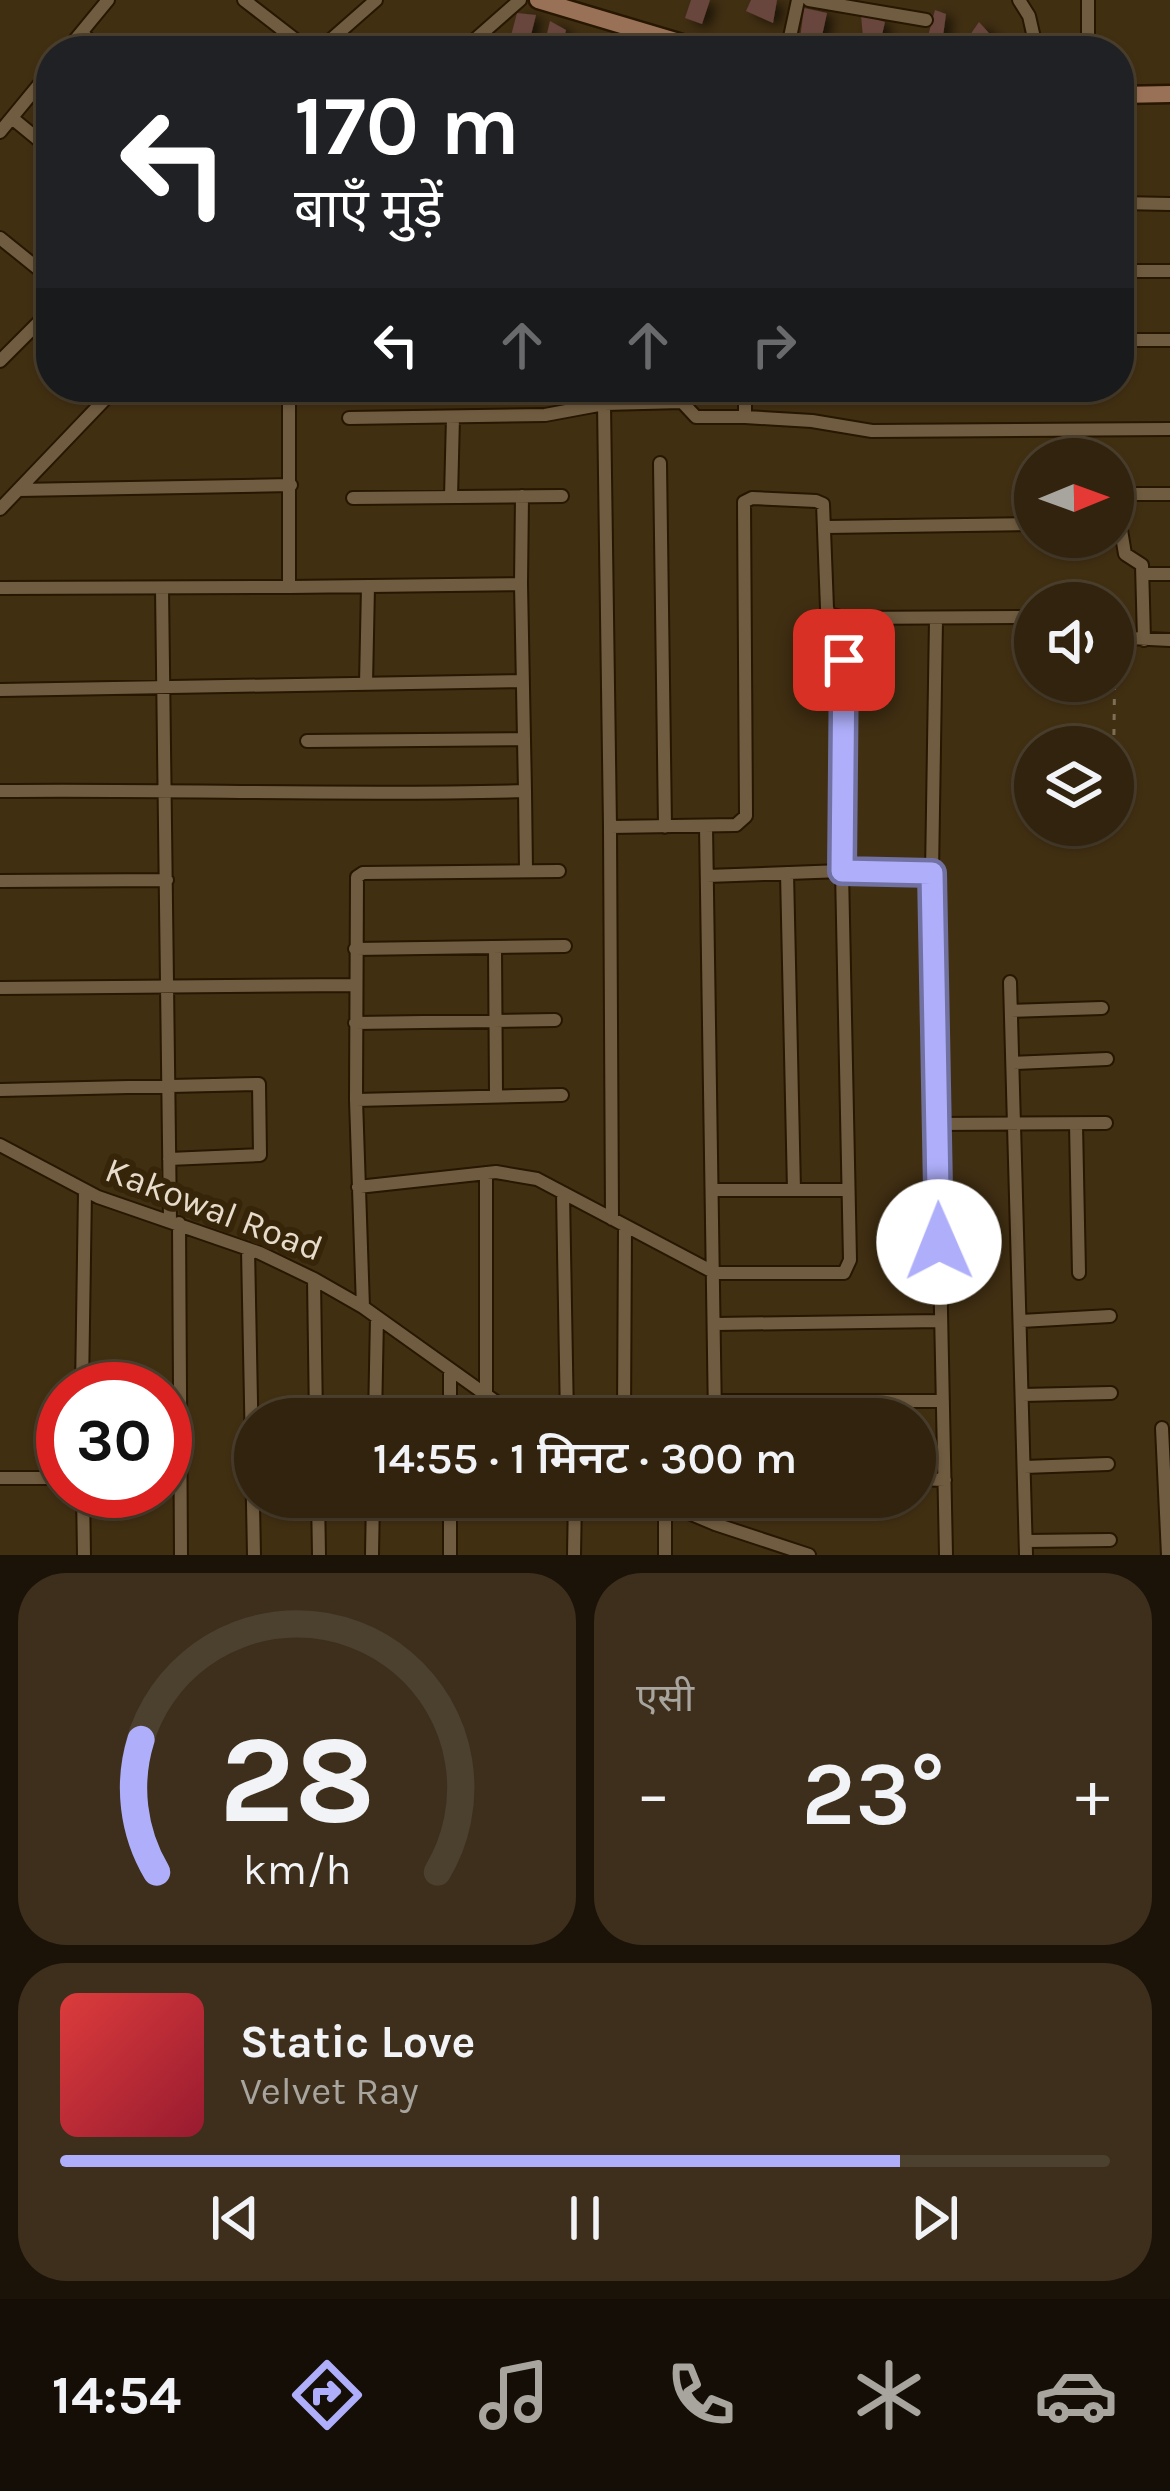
<!DOCTYPE html>
<html lang="hi">
<meta charset="utf-8">
<style>
body{margin:0;font-family:Karla,"Noto Sans Devanagari",sans-serif;background:#3d2f1c;color:#f1f3f6;height:100vh;display:flex;flex-direction:column;font-size:45px;white-space:nowrap}
*{box-sizing:border-box;margin:0}
p{font-size:39px;color:#a8a49e}
.icon{flex:none;width:66px;height:66px;fill:none;stroke:currentColor;stroke-width:2;stroke-linecap:round;stroke-linejoin:round}
.map{position:relative;height:1555px;overflow:hidden}
.side{display:flex;flex-direction:column;gap:18px;padding:18px;background:#1b1308;flex:1}
.side>*{flex:none}
.banner{position:absolute;left:36px;top:36px;width:1098px;height:366px;border-radius:48px;box-shadow:0 3px 9px #0004,0 0 0 3px #4c402e;background:#202124;color:#fff;overflow:hidden}
.needle{width:78px;rotate:89deg}
.tools{position:absolute;left:1014px;top:438px;display:grid;gap:24px}
.tools a{display:grid;place-items:center;width:120px;height:120px;border-radius:50%;background:#31230e;box-shadow:0 3px 9px #0004,0 0 0 3px #4c402e;font-size:60px}
.speed{position:absolute;left:36px;top:1362px;display:flex;gap:24px;font-size:60px;font-weight:700;text-align:center}
.speed>*{display:grid;place-content:center;width:156px;height:156px;border-radius:50%;background:#31230e;box-shadow:0 3px 9px #0004,0 0 0 3px #4c402e;line-height:1}
.speed .limit{border:18px solid #d22;background:#fff;color:#111}
.pin{position:absolute;display:grid;place-items:center;width:102px;height:102px;color:#fff;margin:-51px;border-radius:24px;box-shadow:0 6px 18px #0006}
.me{position:absolute;width:132px;margin:-66px;rotate:359deg;stroke-linejoin:round;filter:drop-shadow(0 0 9px #0008)}
.turn{display:flex;align-items:center;gap:42px;height:252px;padding:0 60px;font-size:54px}
.turn .icon{width:156px;height:156px;stroke-width:2.5}
.turn b{display:block;font-size:84px;line-height:102px}
.lanes{display:flex;align-items:center;height:114px;padding:0 60px;background:#0003;justify-content:center;gap:60px;direction:ltr}
.lanes .off{opacity:.35}
.big{font-size:90px;font-weight:600;line-height:1.1}
.side .widget{flex:1;display:flex;flex-direction:column;justify-content:center;gap:18px;min-width:0;padding:0 42px;border-radius:48px;background:#3d2f1c}
.side .dial{align-items:center;gap:0}
.dial svg{height:312px;overflow:visible;fill:none;stroke:#4c402e;stroke-width:7;stroke-linecap:round;text-anchor:middle}
.dial text{fill:#f1f3f6;stroke:none}
.song{display:flex;align-items:center;gap:36px}
.cover{width:144px;height:144px;border-radius:18px;background:linear-gradient(135deg,hsl(0 70% 55%),hsl(350 70% 35%))}
.played{height:12px;border-radius:6px;background:linear-gradient(90deg,#aeaefa 80%,#4c402e 80%)}
.keys{display:flex;justify-content:space-around;direction:ltr}
.heat{display:flex;justify-content:space-between;align-items:center;font-size:66px;direction:ltr}
.side .tiles{flex:1;display:grid;gap:18px;grid-template-columns:1fr 1fr}
.widget:last-child{grid-column:span 2}
.trip{position:absolute;left:234px;top:1398px;width:702px;height:120px;border-radius:60px;background:#31230e;box-shadow:0 3px 9px #0004,0 0 0 3px #4c402e;font-weight:600;line-height:120px;text-align:center}
.tab-bar{display:flex;height:192px;justify-content:space-around;align-items:center;background:#140e06;color:#a8a49e}
.tab-bar .icon{width:84px;height:84px}
.tab-bar .current{color:#aeaefa}
.tab-bar b{font-size:54px;color:#f1f3f6}
.map>svg:first-child{display:block}
.building{fill:#68453e;filter:url(#shadow)}
.lines{fill:none;stroke-linecap:round;stroke-linejoin:round}
.street-casing{stroke:#271600;stroke-width:16}
.secondary-casing{stroke:#271600;stroke-width:21}
.path{stroke:#7d6e56;stroke-width:3;stroke-dasharray:6 9;stroke-linecap:butt}
.street{stroke:#705c40;stroke-width:12}
.secondary{stroke:#997156;stroke-width:16}
.route-casing{stroke:#7171a2;stroke-width:30}
.route{stroke:#aeaefa;stroke-width:21}
.labels{text-anchor:middle;dominant-baseline:central;stroke-width:12;stroke-linejoin:round;paint-order:stroke}
.street-label{font-size:36px;fill:#e7dccc;stroke:#362508}
</style>
<div class="map">
<svg width="1170" height="1555" viewBox="0 0 1170 1555">
<defs>
<filter id="shadow"><feDropShadow dx="7" dy="4" stdDeviation="6" flood-color="#0009"/></filter>
</defs>
<rect width="100%" height="100%" fill="#412f12"/>
<!-- building -->
<path class="building" d="M691,0h19l-8,24 -17,-6z
M751,0h26l-4,23 -27,-12z
M804,8l23,5 -5,23 -22,3z
M935,10l11,4 -5,37h-17z
M517,13l19,2 -9,36h-20z
M861,15l24,7 -6,26 -16,-11z
M550,21l16,9 -5,21h-18z
M979,22l26,29h-46z"/>
<g class="lines">
<defs>
<path id="street" d="M244,0l66,51
M809,0l117,20
M1019,0l10,16 8,35
M1088,0v51
M81,33l22,18
M66,51l42,-51
M318,51l58,-51
M462,51l58,-51
M787,51l11,-51
M12,118l39,32
M0,132l51,-62
M1119,203l51,1
M0,238l51,41
M1119,271h51
M1119,340h51
M0,361l51,-51
M604,404l6,423 126,-2 10,-9 -2,-314 8,-4 64,3 7,3 4,104 2,6 15,4
M745,417l67,4 60,10 298,-2
M349,418l196,-3 59,-11 78,-2 14,15h49v-30
M660,463l5,364
M18,490l273,-5
M1136,494h34
M451,497l2,-80
M353,498l209,-2
M0,509l110,-115 25,-7
M1113,524l8,6 4,24 17,11 2,75
M826,527l209,-3
M1143,574h27
M521,584l1,-88
M0,588l289,-1
M162,588l8,633
M936,619l-4,254 14,682
M1113,630l16,8 41,2
M366,684l2,-98
M0,690l523,-9
M307,741l217,-2
M0,791c175,-2 350,5 525,0l-4,-207 -232,3v-196l-136,-4
M525,791l1,80
M706,826l9,593
M610,827l2,392
M787,873l7,317
M707,876l135,-5 90,2
M0,881l167,-1
M495,947l1,148
M355,949l210,-3
M1010,982l16,573
M0,988l354,-3
M1011,1011l91,-3
M355,1023l200,-3
M1013,1063l94,-4
M0,1090l259,-6 1,71 -91,4
M356,1100l206,-5
M936,1124l170,-1
M1076,1124l3,149
M0,1145l98,52 162,56 54,26 49,28 157,112
M486,1173v221
M358,1187l138,-15 41,7 178,94h129l6,-13 -8,-389 2,-253 191,-1
M712,1190h136
M563,1193l4,226
M179,1223l2,332
M248,1249l6,306
M314,1279l2,140
M363,1307l-7,-207 1,-223 6,-4 196,-2
M1021,1321l89,-5
M715,1324l226,-3
M450,1369v50
M82,1389l3,-198
M1022,1395l89,-2
M715,1401h228
M375,1419l2,-102
M624,1419l1,-193
M1162,1428l6,127
M1024,1467l84,-3
M0,1478h63
M915,1479l30,1
M83,1491l1,64
M318,1497l1,58
M450,1497v58
M651,1497l64,27 94,31
M665,1504v51
M715,1524v-27
M1026,1541l84,-1
M372,1555l1,-58
M574,1555l1,-58"/>
<path id="secondary" d="M538,0l171,51
M1119,95l51,-1"/>
</defs>
<!-- street casing -->
<use href="#street" class="street-casing"/>
<!-- secondary casing -->
<use href="#secondary" class="secondary-casing"/>
<!-- path -->
<path class="path" d="M1113,810l2,-163"/>
<!-- street -->
<use href="#street" class="street"/>
<!-- secondary -->
<use href="#secondary" class="secondary"/>
</g>
<g class="lines">
<defs>
<path id="route" d="M844,660l-2,211 90,2 7,369"/>
</defs>
<!-- route casing -->
<use href="#route" class="route-casing"/>
<!-- route -->
<use href="#route" class="route"/>
</g>
<g class="labels">
<!-- street labels -->
<g class="street-label">
<text transform="translate(214 1209) rotate(21)">Kakowal Road</text>
</g>
</g>
</svg>
<div class="tools">
<a><svg class="needle" viewBox="-14 -14 28 28"><path d="M0-13l5 13h-10z" fill="#e53935"/><path d="M0 13l5-13h-10z" fill="#a8a49e"/></svg></a>
<a><svg class="icon" aria-label="sound" viewBox="0 0 24 24"><path d="M4 9h4l5-4v14l-5-4H4zM17 9q2 3 0 6"/></svg></a>
<a><svg class="icon" aria-label="layers" viewBox="0 0 24 24"><path d="M12 4l9 5-9 5-9-5zM3 14l9 5 9-5"/></svg></a>
</div>
<div class="speed"><div class="limit">30</div></div>
<div class="pin" style="left:844px;top:660px;background:#d93025"><svg class="icon" aria-label="arrive" viewBox="0 0 24 24"><path d="M6 21V4h12l-3 4 3 4H6"/></svg></div>
<svg class="me" style="left:939px;top:1242px" viewBox="-20 -20 40 40"><circle r="19" fill="#fff"/><path d="M0-13L10 11 0 6-10 11z" fill="#aeaefa"/></svg>
<div class="trip">14:55 · 1 मिनट · 300 m</div>
<div class="banner">
<div class="turn"><svg class="icon" aria-label="left" viewBox="0 0 24 24"><path d="M17 20v-9H6M10 6l-5 5 5 5"/></svg><div><b>170 m</b>बाएँ मुड़ें</div></div>
<div class="lanes"><svg class="icon" aria-label="left" viewBox="0 0 24 24"><path d="M17 20v-9H6M10 6l-5 5 5 5"/></svg><svg class="icon off" aria-label="ahead" viewBox="0 0 24 24"><path d="M12 20V5M6 11l6-6 6 6"/></svg><svg class="icon off" aria-label="ahead" viewBox="0 0 24 24"><path d="M12 20V5M6 11l6-6 6 6"/></svg><svg class="icon off" aria-label="right" viewBox="0 0 24 24"><path d="M7 20v-9h11M14 6l5 5-5 5"/></svg></div>
</div>
</div>
<section class="side">
<div class="tiles">
<div class="widget dial"><svg viewBox="0 0 100 80">
<path d="M14 69A42 42 0 1 1 86 69"/>
<path d="M14 69A42 42 0 0 1 10 35" stroke="#aeaefa"/>
<text x="50" y="56" font-size="32" font-weight="700">28</text>
<text x="50" y="72" font-size="11">km/h</text>
</svg></div>
<div class="widget"><p>एसी</p>
<div class="heat"><a>−</a><b class="big">23°</b><a>+</a></div>
</div>
<div class="widget">
<div class="song"><i class="cover"></i><div><b>Static Love</b><p>Velvet Ray</p></div></div>
<div class="played"></div>
<div class="keys"><svg class="icon" aria-label="previous" viewBox="0 0 24 24"><path d="M18 5L8 12l10 7zM5 5v14"/></svg><svg class="icon" aria-label="pause" viewBox="0 0 24 24"><path d="M8 5v14M16 5v14"/></svg><svg class="icon" aria-label="next" viewBox="0 0 24 24"><path d="M6 5l10 7-10 7zM19 5v14"/></svg></div>
</div>
</div>
</section>
<nav class="tab-bar">
<b>14:54</b>
<svg class="icon current" aria-label="directions" viewBox="0 0 24 24"><path d="M12 3l9 9-9 9-9-9zM9 14v-3h6M13 9l2 2-2 2"/></svg>
<svg class="icon" aria-label="music" viewBox="0 0 24 24"><path d="M9 18V5l10-2v13"/><circle cx="6" cy="18" r="3"/><circle cx="16" cy="16" r="3"/></svg>
<svg class="icon" aria-label="phone" viewBox="0 0 24 24"><path d="M5 4h4l2 5-3 2q2 4 5 5l2-3 5 2v4C11 20 4 13 5 4z"/></svg>
<svg class="icon" aria-label="climate" viewBox="0 0 24 24"><path d="M12 3v18M4 7l16 10M4 17L20 7"/></svg>
<svg class="icon" aria-label="car" viewBox="0 0 24 24"><path d="M5 17H2v-5l4-1 3-4h7l3 4 3 1v5h-3M9 17h6M6 11h13"/><circle cx="7" cy="17" r="2"/><circle cx="17" cy="17" r="2"/></svg>
</nav>
